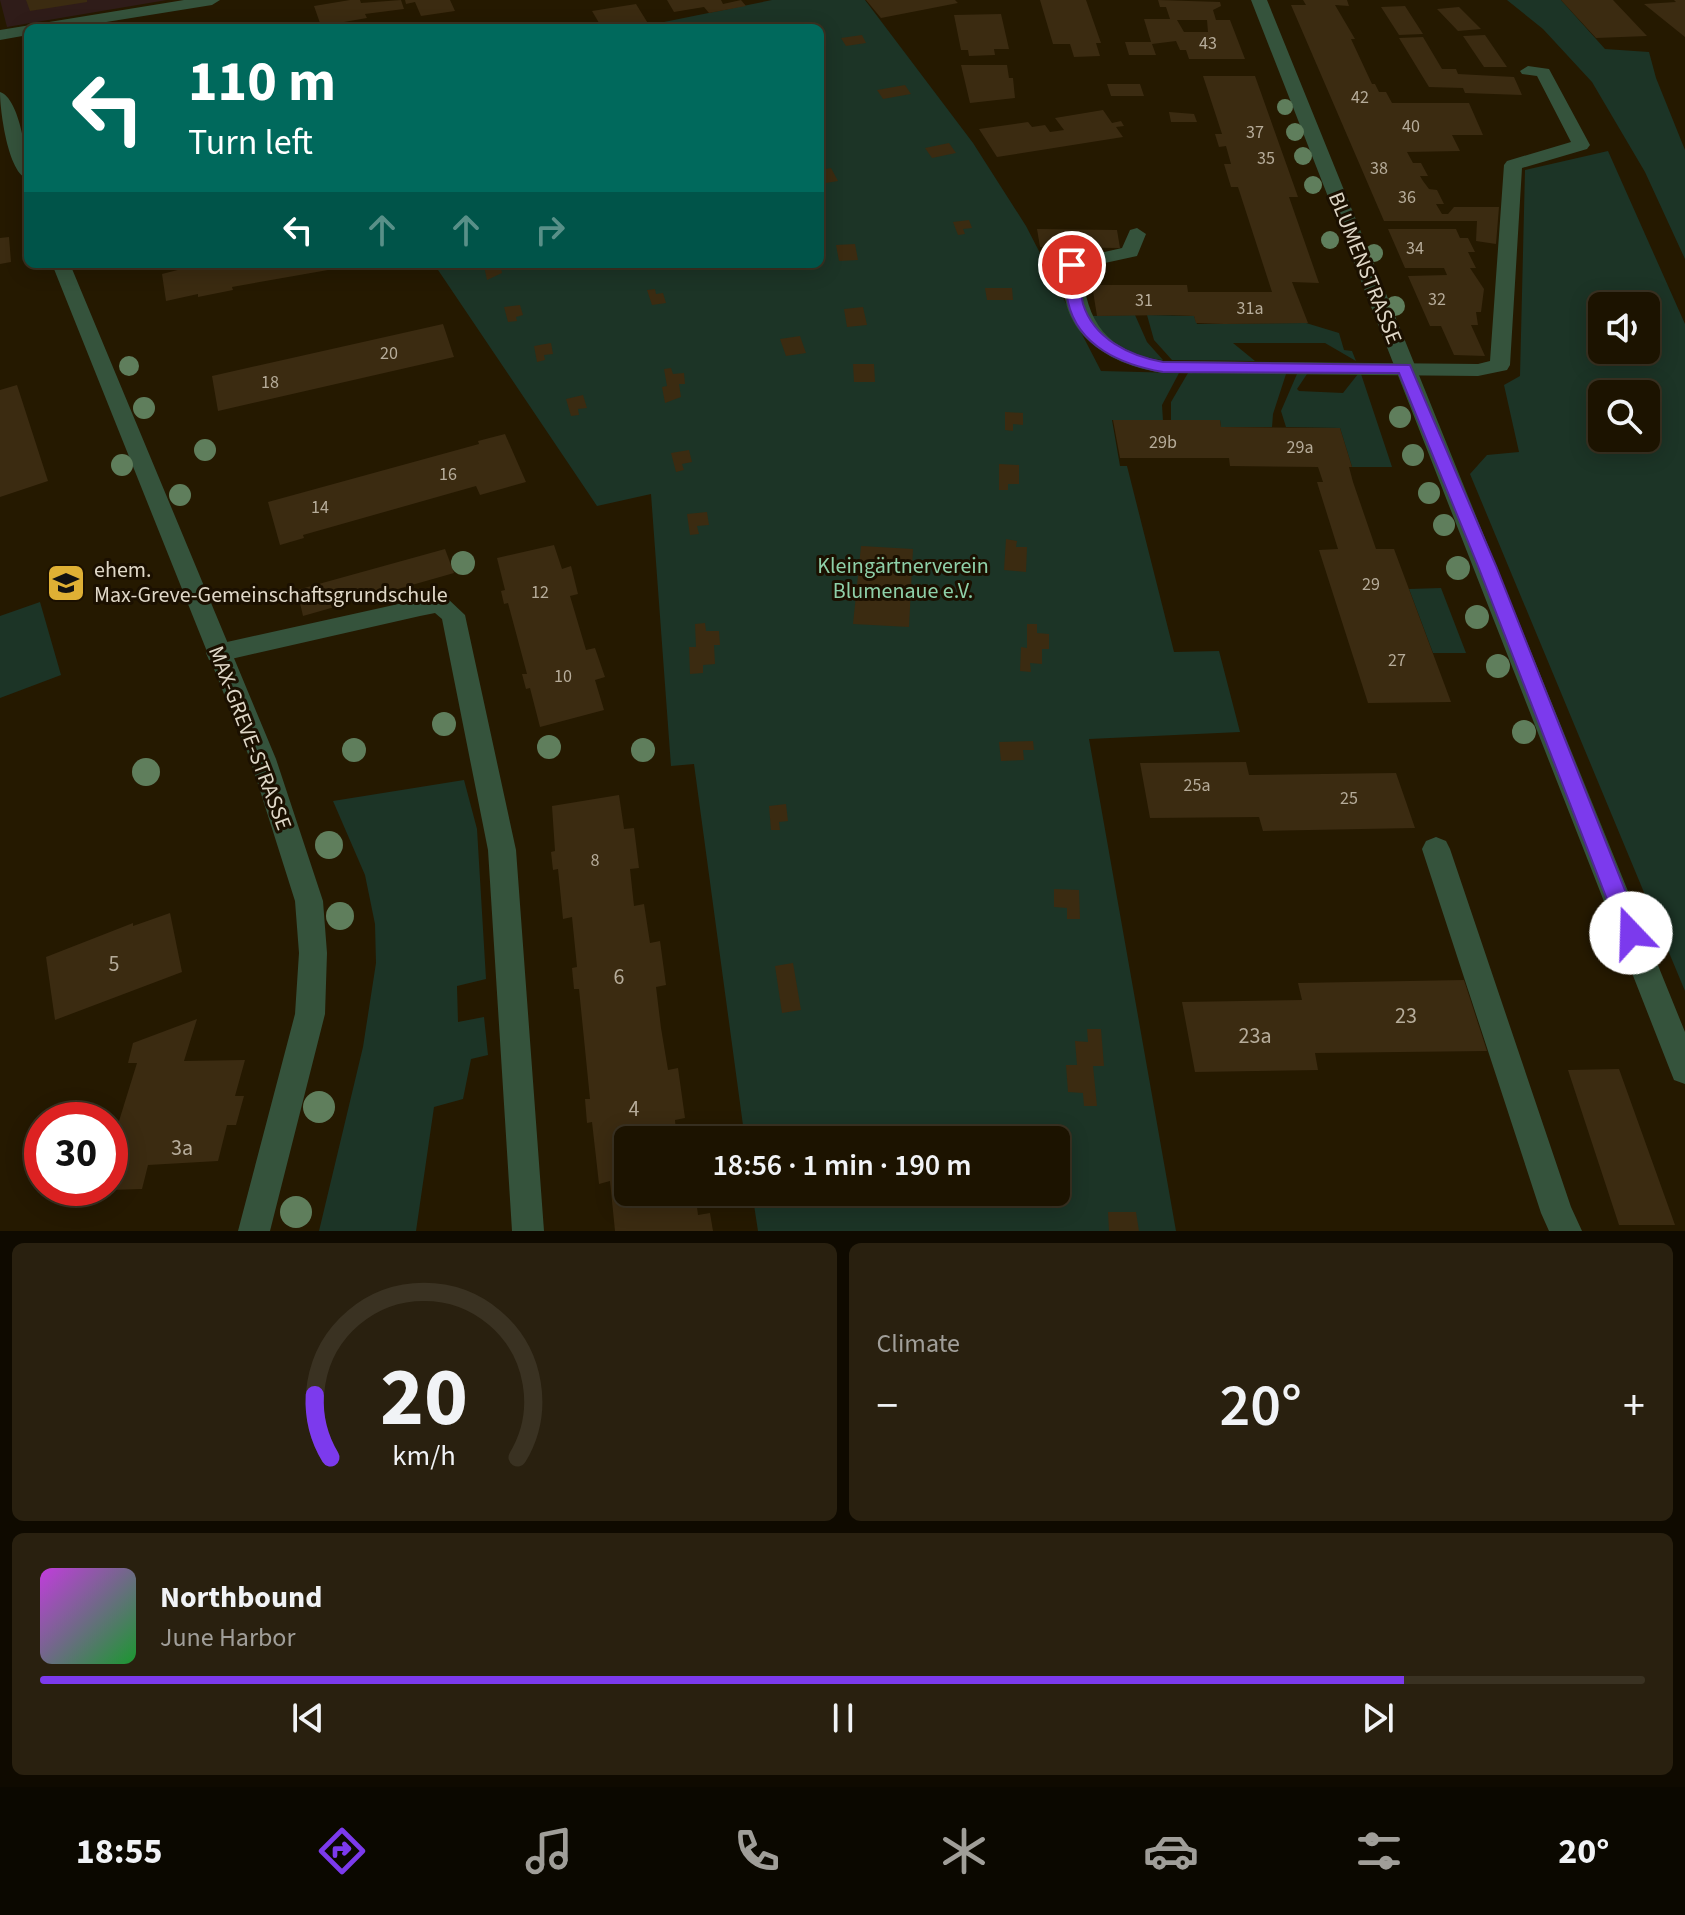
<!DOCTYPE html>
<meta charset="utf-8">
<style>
body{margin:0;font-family:"Source Sans 3",sans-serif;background:#29200f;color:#f1f3f6;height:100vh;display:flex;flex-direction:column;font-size:30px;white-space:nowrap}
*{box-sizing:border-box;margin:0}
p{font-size:26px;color:#a09e99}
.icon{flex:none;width:44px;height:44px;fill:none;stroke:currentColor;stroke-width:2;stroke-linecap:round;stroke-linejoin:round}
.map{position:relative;height:1231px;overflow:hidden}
.panel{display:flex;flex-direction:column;gap:12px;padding:12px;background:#0f0a00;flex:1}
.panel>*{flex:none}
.banner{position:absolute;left:24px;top:24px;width:800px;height:244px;border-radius:12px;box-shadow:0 4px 20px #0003,0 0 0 2px #3a3222;background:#00695c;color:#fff;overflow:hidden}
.tools{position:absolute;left:1588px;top:292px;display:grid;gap:16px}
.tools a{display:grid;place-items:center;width:72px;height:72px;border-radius:12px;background:#1c1300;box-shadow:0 4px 20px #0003,0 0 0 2px #3a3222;font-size:40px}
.speed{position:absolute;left:24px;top:1102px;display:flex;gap:16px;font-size:40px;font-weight:700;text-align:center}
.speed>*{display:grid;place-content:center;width:104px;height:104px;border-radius:50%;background:#1c1300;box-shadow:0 4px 20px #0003,0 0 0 2px #3a3222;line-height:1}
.speed .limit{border:12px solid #d22;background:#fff;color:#111}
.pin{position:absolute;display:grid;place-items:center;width:68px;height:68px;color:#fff;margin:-34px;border:4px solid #fff;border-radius:50%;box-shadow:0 2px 8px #0007}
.me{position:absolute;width:88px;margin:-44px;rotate:339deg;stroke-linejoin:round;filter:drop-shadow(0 0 6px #0008)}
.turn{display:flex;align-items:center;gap:28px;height:168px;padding:0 32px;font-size:36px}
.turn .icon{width:104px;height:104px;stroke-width:2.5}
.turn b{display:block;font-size:56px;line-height:68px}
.lanes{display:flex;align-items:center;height:76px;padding:0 32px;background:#0003;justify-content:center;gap:40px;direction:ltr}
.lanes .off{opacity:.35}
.big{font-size:60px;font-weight:600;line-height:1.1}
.panel .tile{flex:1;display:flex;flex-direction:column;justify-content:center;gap:12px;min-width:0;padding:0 28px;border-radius:12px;background:#29200f}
.panel .dial{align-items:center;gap:0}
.dial svg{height:208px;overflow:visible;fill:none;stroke:#3a3222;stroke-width:7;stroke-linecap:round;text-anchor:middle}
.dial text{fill:#f1f3f6;stroke:none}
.song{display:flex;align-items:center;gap:24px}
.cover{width:96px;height:96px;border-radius:12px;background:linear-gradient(135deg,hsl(290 70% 55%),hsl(130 70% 35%))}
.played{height:8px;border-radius:4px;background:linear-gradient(90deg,#7c3aed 85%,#3a3222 85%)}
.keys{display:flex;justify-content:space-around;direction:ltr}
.heat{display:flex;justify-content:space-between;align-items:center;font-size:44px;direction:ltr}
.panel .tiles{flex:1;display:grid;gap:12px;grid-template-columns:1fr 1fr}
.tile:last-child{grid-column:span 2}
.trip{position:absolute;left:614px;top:1126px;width:456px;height:80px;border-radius:12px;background:#1c1300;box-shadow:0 4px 20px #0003,0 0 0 2px #3a3222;font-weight:600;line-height:80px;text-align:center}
.menu{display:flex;height:128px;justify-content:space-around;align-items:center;background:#0b0800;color:#a09e99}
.menu .icon{width:56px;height:56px}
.menu .current{color:#7c3aed}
.menu b{font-size:36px;color:#f1f3f6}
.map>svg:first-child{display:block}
.commercial{fill:#2f1c19}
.green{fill:#1c3426;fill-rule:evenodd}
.building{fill:#3b2b11;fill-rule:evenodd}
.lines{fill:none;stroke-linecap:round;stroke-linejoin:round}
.service{fill:#35533c;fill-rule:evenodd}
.minor{fill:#35533c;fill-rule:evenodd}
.tree{fill:#5f7e5c}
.route{fill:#7c3aed;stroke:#51269a;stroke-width:2}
.labels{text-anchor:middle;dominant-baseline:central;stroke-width:6;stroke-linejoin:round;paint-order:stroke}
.number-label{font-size:18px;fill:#b6ac9a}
.street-label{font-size:22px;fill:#dfd7c7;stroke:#1b1000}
.park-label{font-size:22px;fill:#8ed0a8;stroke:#1b1000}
.poi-label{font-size:22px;fill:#dfd7c7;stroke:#1b1000;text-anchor:start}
.near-number-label{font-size:22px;fill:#b6ac9a}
</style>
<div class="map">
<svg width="1685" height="1231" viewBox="0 0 1685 1231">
<rect width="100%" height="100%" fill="#251900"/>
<!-- commercial -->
<path class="commercial" d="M0,0h167l-160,27z"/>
<!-- green -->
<path class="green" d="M772,0h93l108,143 53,83 75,145 78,2 -17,32 1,16 -51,-1 8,46h7l47,186 45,-1 21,81 -151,7 87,492h-418l-6,-39h304v-52h-311l-51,-376 -23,2 -20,-272 -54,12 -163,-242h386v-236h-158l-3,-5z
M1507,0h54l44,49 44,3 7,26 29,72v109l-40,-87 -53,-90 -49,-53z
M1608,151l77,173v667l-215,-517 17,-19 32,-3 -15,-67 16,-9 5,-206zM1602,306h44v44h-44zM1602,394h44v44h-44z
M1135,315l12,27 16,18c-28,-2 -59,-19 -72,-44z
M1147,315l47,1 3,8 109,-1 33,10 5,17 8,1 4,10 -31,-18h-92l22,18 -83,-1 -18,-20z
M1188,373l98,1 -13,40 -1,13h-51l-1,-7 -49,1v-19z
M1297,374h10l-10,15 2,2 44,2 15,-19h3l31,93h-40l-12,-39 -54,-1 -5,-16z
M1441,588l25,65h-33l-24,-64z
M40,602l21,73 -61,23v-82z
M464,780l13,49 9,150 -29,7 1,36 26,-5 4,38 -17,4 -8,40 -29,8 -18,124h-97l44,-184 13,-84 -1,-39 -10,-49 -32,-74z"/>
<!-- building -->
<path class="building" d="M26,0h61v2l-57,9z
M350,0h10l1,3 40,-3 3,9 -39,5 2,4 -46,8 -7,-20z
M405,0h45l5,11 -34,5 -6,-14 -9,2z
M667,0h54l2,4 18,-4 5,6 -37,7 -5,-6 -30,5z
M866,0h89l3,3 -77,15z
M1040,0h46l15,43h-5l4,13 -26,1 -4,-13h-17z
M1158,0l62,2 1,4 -8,4 3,10h14l15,39h-56l-3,-9h-6l-4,-9 -24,3 4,11h-27l-4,-13h26l-7,-23h26l-4,-12h-6zM1177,20h30l1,12h-24z
M1303,0h44l2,6 -14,-1 20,34h-4l21,45h3l4,8h7l6,11h77l14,32h-31l8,16 -53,1 6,11h8l7,13h-8l3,5 6,8 8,1 7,14h-8l6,10h6l6,-7h45l-3,37 -20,-3 1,-20h-93l-93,-216h15z
M1561,0h52l34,36 -51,2z
M1674,0h11v37l-41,-33 32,-2z
M636,4l13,21 -47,3 -10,-17z
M1405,6l18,28 -24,1 -18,-28z
M1459,7l22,22 -23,2 -21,-22z
M1001,14l8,35h-15l1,6 -26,1 -1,-6h-7l-7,-35z
M862,35l4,8 -20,3 -5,-8z
M1485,35l22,32h-23l-21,-31z
M1423,37l19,32h14l2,5 56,3 8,18 -57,-2 -2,-5 -34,-1 -30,-49z
M961,65h46l2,13h4l2,20 -45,5z
M1203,76h52l43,121h-9l30,86 -27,-1 16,41 -84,1 -28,-1 -2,-7 -23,-1 -74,1 -5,-31h95l1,7h84l-34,-105h-7l-7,-23h7l-5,-18 -7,1 -4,-13h7z
M1107,84h33l4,12h-33z
M905,85l6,9 -28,5 -6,-9z
M1103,110l9,13 9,-2 3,5 -8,1 7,10 -126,20 -18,-28 49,-7 4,5 13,-2 5,7 14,-2 -9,-12z
M1169,112l25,2 3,8h-26z
M949,143l7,10 -24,5 -7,-10z
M831,168l7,13 -18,3v-14z
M969,220l3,8 -9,1 2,5 -7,1 -5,-13z
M1037,229l80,1 3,18 -80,-1z
M1388,229h68l4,9h8l7,14h-7l8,16h-6l14,21 -3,23h-5l2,13h-7l14,31 -31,-1 -13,-29h-11l-22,-50 39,-1 -3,-7h-39z
M9,237l2,25 -11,2v-26z
M855,244l3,16 -19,1 -3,-16z
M201,264h135v1l-9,2 1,3 -96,17 1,3 -35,7v-3l-32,7 -4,-27z
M500,264l2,9 -15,7 -3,-14z
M985,288h27l1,12h-26z
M655,289l1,5 7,-1 3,10 -14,2 -5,-15z
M520,305l3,10 -7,2 1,4 -9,1 -4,-15z
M863,307l4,18 -20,2 -3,-18z
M443,324l11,33 -236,54 -6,-35z
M800,336l6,17 -20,3 -6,-17z
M551,343l2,11 -9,1 1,5 -8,2 -3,-16z
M853,364h21l1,18h-21z
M671,368l2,6 11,-1 1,11h-6l2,13 -16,6 -3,-16 5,-1 -3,-17z
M17,385l31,96 -48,16v-107z
M583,395l4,13 -9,1 1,6 -8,1 -5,-17z
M1005,412l18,1v12l-10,-1v7l-8,-1z
M1113,420h107l1,7 119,1 12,39h-3l4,15 23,67h18l57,153 -83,1 -49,-153 19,-1 -21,-67h6l-5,-15 -88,-1 -1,-8h-109z
M505,434l21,48 -46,13 -4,-9 -173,49 1,3 -24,7 -12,-43 211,-58 -1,-3z
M689,450l3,12 -10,2 2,6 -8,2 -5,-19z
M999,464l20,1v19h-11v6h-9z
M707,512l2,13 -12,1 2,8 -9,1 -3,-21z
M1006,539l11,2 -1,6h11l-1,25 -22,-2z
M554,545l8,24 9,-3 7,28 -8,2 16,54 9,-2 10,29 -10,3 9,30 -64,17 -10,-39 -4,1 -4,-15h5l-19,-71 -4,1 -3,-13 4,-1 -8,-32z
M861,546l52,3 -4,78 -56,-3z
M445,549l9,24 -151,43 -6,-26z
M705,623l1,8h13l1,14h-6l1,19 -12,1v8l-13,1 -1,-27h7l-1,-23z
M1027,624h10v9l12,1v15h-7v15l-12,-1 1,9 -11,-1 1,-24 6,1z
M1033,741l1,9h-11l1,10 -23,1 -2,-19z
M1246,762l3,13 147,-2 19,55 -152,3 -4,-14 -109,1 -10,-55z
M619,795l5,34 10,-1 5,40 -9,1 4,37 10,-2 6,39 10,-2 6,44 -10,2 5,41 7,42 10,-2 7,50 -10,2 2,20h-49v52h67l3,23 12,-2 3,18h-98l-5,-50 -11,3 -7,-62 -5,1 -2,-24h5l-11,-110h-5l-2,-21 5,-1 -5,-50 -9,2 -5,-50 -5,1 -2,-18 4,-1 -3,-45z
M786,804l2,17 -9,1 1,8h-9l-2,-24z
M1054,889l25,1 1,29h-13v-11l-13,-1z
M170,913l12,59 -127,48 -9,-63 87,-34v3z
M793,963l8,47 -19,3 -7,-47z
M1464,980l23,71 -172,2 3,17 -123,2 -13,-70 120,-2 -4,-17z
M197,1019l-13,42 61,-1 -10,36h9l-8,29h-9l-9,36 -70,4 -6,24 -32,1v-40l27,-87h-9l5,-20z
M1087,1029h14l3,37h-11l4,40h-13l-1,-13 -15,-1 -2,-27h11l-2,-24 13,1z
M1619,1069l56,156h-56l-51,-155z
M1108,1212h28l3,19h-30z"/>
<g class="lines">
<!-- service -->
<path class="service" d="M1528,66l21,3 41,76 -3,4 -65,19 -12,197 -3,5 -29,6 -315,-3c-45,-7 -93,-30 -99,-81 -1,-10 -3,-22 1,-31l57,-13 8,-18 7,-2 9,6 -9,22 -55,12c4,55 25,83 81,93l315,3 12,-3 14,-196 3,-4 64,-19 -34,-66 -15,-2 -2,-3z
M439,595l8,3 18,17 51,235 28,381h-32l-24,-381 -46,-231 -7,-6 -15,3 -202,46 -9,-2 -3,-7 3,-7 9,-2z
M1436,837l10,4 4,8 121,358 11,24h-33l-8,-18 -119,-364 4,-8z"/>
<!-- minor -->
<path class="minor" d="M184,0h36l-8,5 -143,23h-41v7l-28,5v-10z
M1251,0h16l418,1032v52l-11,-4 -4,-10z
M0,92c20,6 28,68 28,87 -20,-5 -28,-69 -28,-87z
M52,264h18l206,495 47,142 4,52 -2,61 -55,217h-32l57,-217 4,-61 -4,-52 -45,-142z"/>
</g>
<!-- trees -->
<g class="tree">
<circle cx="1285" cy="107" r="8"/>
<circle cx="1295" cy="132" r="9"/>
<circle cx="1303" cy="156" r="9"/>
<circle cx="1313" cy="185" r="9"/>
<circle cx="1330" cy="240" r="9"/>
<circle cx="1374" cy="253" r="9"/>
<circle cx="1395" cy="306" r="10"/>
<circle cx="129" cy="366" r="10"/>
<circle cx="144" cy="408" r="11"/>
<circle cx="1400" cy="417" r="11"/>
<circle cx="205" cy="450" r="11"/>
<circle cx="1413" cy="455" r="11"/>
<circle cx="122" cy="465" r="11"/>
<circle cx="1429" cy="493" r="11"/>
<circle cx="180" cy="495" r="11"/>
<circle cx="1444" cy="525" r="11"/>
<circle cx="463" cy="563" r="12"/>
<circle cx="1458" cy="568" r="12"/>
<circle cx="1477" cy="617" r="12"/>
<circle cx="1498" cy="666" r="12"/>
<circle cx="444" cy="724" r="12"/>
<circle cx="1524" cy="732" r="12"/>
<circle cx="549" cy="747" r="12"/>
<circle cx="354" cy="750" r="12"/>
<circle cx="643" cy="750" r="12"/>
<circle cx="146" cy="772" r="14"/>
<circle cx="329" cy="845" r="14"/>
<circle cx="340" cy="916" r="14"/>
<circle cx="319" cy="1107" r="16"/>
<circle cx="296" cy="1212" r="16"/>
</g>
<!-- route -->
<path class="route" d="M1072,260l7,5c2,12 1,27 4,39 11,35 47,52 80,58l247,3 86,201 146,367 -3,7 -8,3 -7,-3 -4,-7 -142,-367 -79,-193 -236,-1c-40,-7 -85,-25 -95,-70 -3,-12 -2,-25 -3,-37z"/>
<!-- icons -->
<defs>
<symbol id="school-square" viewBox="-11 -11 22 22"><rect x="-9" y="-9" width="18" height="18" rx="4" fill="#dfb034" stroke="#1b1000"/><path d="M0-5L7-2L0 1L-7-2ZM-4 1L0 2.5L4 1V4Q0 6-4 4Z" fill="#111"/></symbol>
</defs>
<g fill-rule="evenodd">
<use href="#school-square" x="44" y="561" width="44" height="44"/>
</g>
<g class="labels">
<!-- number labels -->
<g class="number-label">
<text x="1208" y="43">43</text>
<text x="1360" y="97">42</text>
<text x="1411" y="126">40</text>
<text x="1255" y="132">37</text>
<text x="1266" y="158">35</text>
<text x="1379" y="168">38</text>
<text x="1407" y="197">36</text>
<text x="1415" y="248">34</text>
<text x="1437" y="299">32</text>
<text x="1144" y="300">31</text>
<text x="1250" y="308">31a</text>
<text x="389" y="353">20</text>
<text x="270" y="382">18</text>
<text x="1163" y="442">29b</text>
<text x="1300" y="447">29a</text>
<text x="448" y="474">16</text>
<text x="320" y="507">14</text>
<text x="1371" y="584">29</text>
<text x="540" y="592">12</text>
<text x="1397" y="660">27</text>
<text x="563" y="676">10</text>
<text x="1197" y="785">25a</text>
<text x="1349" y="798">25</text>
<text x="595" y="860">8</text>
</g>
<!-- street labels -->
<g class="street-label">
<text transform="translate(1365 268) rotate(68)">BLUMENSTRASSE</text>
<text transform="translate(250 738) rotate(69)">MAX-GREVE-STRASSE</text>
</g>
<!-- park labels -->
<g class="park-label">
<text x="903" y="566">Kleingärtnerverein<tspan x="903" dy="25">Blumenaue e.V.</tspan></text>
</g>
<!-- poi labels -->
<g class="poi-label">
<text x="94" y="570">ehem.<tspan x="94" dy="25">Max-Greve-Gemeinschaftsgrundschule</tspan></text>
</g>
<!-- near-number labels -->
<g class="near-number-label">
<text x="114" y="964">5</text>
<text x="619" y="977">6</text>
<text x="1406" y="1016">23</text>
<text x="1255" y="1036">23a</text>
<text x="634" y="1109">4</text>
<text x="182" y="1148">3a</text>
</g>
</g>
</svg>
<div class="tools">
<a><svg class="icon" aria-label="sound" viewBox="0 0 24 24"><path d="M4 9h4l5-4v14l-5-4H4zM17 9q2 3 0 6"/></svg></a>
<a><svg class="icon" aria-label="search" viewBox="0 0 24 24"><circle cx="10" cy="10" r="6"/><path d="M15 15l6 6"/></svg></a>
</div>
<div class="speed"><div class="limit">30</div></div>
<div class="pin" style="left:1072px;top:265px;background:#d93025"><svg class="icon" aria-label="arrive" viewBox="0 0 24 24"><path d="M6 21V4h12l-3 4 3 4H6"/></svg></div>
<svg class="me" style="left:1631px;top:933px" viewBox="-20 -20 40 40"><circle r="19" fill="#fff"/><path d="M0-13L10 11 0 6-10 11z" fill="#7c3aed"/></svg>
<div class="trip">18:56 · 1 min · 190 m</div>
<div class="banner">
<div class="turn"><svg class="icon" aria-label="left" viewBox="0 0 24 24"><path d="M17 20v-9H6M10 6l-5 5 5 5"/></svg><div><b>110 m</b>Turn left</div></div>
<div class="lanes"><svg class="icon" aria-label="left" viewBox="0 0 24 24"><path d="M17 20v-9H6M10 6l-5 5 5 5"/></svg><svg class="icon off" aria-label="ahead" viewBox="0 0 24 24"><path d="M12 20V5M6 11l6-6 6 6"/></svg><svg class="icon off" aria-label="ahead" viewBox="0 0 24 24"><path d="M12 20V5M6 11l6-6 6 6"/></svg><svg class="icon off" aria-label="right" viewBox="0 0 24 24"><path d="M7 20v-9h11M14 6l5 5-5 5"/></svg></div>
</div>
</div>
<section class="panel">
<div class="tiles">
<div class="tile dial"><svg viewBox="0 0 100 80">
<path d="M14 69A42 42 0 1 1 86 69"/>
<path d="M14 69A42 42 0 0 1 8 45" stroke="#7c3aed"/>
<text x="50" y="56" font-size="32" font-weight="700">20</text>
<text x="50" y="72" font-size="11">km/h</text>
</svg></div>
<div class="tile"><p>Climate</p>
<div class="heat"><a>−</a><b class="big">20°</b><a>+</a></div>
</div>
<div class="tile">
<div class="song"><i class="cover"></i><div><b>Northbound</b><p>June Harbor</p></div></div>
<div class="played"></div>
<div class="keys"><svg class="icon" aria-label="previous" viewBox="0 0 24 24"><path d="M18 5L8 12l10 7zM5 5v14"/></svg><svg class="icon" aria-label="pause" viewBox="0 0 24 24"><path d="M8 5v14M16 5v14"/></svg><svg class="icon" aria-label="next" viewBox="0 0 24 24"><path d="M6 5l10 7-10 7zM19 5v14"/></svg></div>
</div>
</div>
</section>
<nav class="menu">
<b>18:55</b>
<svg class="icon current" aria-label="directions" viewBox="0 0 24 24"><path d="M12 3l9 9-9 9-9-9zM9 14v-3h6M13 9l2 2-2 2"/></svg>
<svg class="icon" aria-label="music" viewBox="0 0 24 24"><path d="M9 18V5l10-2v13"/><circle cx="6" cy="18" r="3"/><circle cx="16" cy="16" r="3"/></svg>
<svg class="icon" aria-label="phone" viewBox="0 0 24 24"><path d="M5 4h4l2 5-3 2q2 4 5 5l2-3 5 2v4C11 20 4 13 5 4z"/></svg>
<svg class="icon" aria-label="climate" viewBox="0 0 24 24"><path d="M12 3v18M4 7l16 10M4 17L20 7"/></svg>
<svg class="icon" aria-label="car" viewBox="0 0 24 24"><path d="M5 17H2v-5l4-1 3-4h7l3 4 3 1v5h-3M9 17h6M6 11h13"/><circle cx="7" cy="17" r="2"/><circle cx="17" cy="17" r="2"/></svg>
<svg class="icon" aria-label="filters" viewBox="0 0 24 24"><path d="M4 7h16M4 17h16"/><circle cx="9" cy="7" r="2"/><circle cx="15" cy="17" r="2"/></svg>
<b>20°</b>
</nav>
